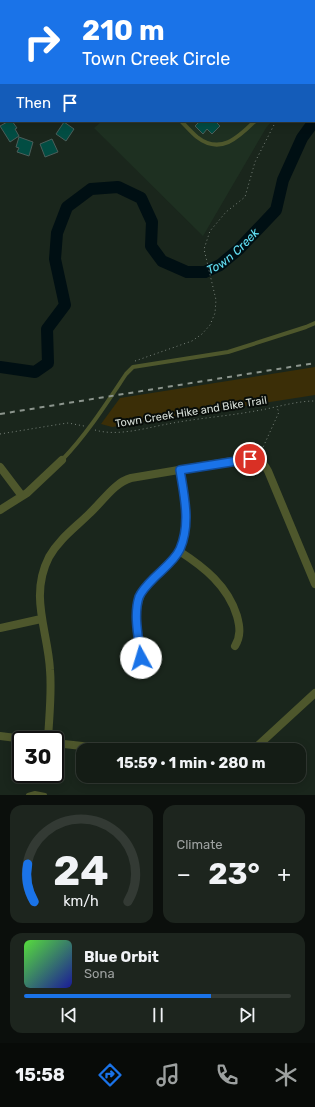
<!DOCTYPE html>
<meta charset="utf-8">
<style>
body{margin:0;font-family:Rubik,sans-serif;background:#1d251e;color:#f1f3f6;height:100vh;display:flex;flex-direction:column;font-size:15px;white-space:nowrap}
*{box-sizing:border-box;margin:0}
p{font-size:13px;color:#9da1a0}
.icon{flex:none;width:22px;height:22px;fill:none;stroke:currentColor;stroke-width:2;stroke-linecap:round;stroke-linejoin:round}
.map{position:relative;height:795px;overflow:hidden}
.sheet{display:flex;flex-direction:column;gap:10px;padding:10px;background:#0b0f0c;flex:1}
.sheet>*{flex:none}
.guide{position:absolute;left:0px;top:0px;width:315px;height:122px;box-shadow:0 2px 10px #0003,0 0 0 1px #333a34;background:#1a73e8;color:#fff;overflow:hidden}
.speed{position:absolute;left:12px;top:731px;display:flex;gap:8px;font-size:20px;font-weight:700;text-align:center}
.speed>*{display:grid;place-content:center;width:52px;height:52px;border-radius:50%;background:#141c15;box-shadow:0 2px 10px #0003,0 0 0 1px #333a34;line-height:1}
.speed .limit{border:2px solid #111;border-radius:6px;background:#fff;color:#111}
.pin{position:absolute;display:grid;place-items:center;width:34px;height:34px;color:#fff;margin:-17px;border:2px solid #fff;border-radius:50%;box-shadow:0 1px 4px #0007}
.me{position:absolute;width:44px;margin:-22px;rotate:354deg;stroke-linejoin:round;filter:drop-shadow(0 0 3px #0008)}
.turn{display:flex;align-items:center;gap:14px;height:84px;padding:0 16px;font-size:18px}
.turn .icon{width:52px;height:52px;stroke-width:2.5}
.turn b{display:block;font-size:28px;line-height:34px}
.then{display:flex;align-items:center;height:38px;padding:0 16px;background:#0003;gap:8px;font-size:15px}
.big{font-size:30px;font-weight:700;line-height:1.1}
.sheet .widget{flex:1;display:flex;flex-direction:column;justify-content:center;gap:6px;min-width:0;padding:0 14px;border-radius:12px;background:#1d251e}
.sheet .dial{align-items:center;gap:0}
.dial svg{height:104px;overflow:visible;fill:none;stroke:#333a34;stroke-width:7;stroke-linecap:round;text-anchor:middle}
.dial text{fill:#f1f3f6;stroke:none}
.song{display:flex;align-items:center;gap:12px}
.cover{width:48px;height:48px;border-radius:6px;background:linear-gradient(135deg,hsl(110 70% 55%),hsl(240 70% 35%))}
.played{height:4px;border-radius:2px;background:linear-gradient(90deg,#1a73e8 70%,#333a34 70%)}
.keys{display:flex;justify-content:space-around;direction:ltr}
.heat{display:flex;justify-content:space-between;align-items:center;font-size:22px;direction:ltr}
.sheet .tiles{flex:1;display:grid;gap:10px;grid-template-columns:1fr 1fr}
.widget:last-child{grid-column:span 2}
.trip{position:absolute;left:76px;top:743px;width:230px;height:40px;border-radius:12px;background:#141c15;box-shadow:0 2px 10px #0003,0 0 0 1px #333a34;font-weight:700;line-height:40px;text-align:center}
.dock{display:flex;height:64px;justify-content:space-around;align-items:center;background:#080b08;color:#9da1a0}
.dock .icon{width:28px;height:28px}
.dock .on{color:#1a73e8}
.dock b{font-size:18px;color:#f1f3f6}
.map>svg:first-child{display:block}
.built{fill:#1e3021}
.green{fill:#3b2e07}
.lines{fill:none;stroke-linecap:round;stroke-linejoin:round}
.river{stroke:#000f13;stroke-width:12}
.building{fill:#024d43;stroke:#4b5e5a}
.path{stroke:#79837b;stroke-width:1;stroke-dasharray:1 3;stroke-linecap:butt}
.lane{stroke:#4e572c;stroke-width:4}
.street{stroke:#4e572c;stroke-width:8}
.rail{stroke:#8c958d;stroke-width:2;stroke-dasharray:5 5;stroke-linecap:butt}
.route-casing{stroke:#114b97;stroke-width:10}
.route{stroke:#1a73e8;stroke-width:7}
.labels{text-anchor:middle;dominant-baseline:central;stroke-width:4;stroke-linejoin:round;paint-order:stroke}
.street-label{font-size:11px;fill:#d7dfd8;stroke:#080d09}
.water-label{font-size:12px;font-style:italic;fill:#62e1f5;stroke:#080d09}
</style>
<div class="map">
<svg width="315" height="795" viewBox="0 0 315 795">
<rect width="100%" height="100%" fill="#1a261c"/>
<!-- built -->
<path class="built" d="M102,121h170l-6,7 -63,108 -109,-108z"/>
<!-- green -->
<path class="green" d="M315,367v28l-203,32 -11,-3 19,-26z"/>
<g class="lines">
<!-- river -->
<path class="river" id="s1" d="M0,367l35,5 13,-9 -1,-34 18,-24 -10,-46 2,-26 10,-26 24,-18 27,-2 23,11 11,24 -1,24 11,15 25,11h18l15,-7 19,-16 37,-39 7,-30 19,-42 13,-18"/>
</g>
<!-- building -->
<path class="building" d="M9,121h3l5,7 -2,1 4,7 -9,6 -10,-16z
M200,121h15l5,5 -8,8 -5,-5 -4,5 -8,-8z
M64,122l10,7 -8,12 -10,-7z
M19,137l14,5 -4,14 -12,-4 2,-4 -3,-1z
M52,139l6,13 -13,5 -5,-13z"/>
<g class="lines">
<!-- path -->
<path class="path" d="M314,80l1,-1
M135,361l57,-20 10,-7 8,-9 5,-12 1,-13 -12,-51 6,-18 16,-19 19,-15 10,-35 21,-41
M95,430c24,7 54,-3 78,-7 27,-5 55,-7 82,-12 20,-3 40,-10 60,-10
M0,434l61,-10 7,-1 16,3
M260,454l19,-42 -2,-4"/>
<!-- lane -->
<path class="lane" d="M181,121c5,5 10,11 16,16 23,18 41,1 58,-16
M62,460c25,-26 44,-56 64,-86l7,-7 95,-15 78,-25 9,-4
M28,795l7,-2 10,2"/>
<!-- street -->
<path class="street" d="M147,0l1,1
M0,467l22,29
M0,510l27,-17 35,-33
M179,551c25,16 49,35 58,65 3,11 4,20 -2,30
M0,628l41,-9
M141,658c-3,-21 -10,-52 4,-70 9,-12 22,-22 32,-34 15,-25 7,-56 3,-84
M0,736l32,4
M48,740c1,-23 4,-47 2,-70 -2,-39 -21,-74 -1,-113 10,-18 27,-30 41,-44 12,-11 25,-31 41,-35l113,-19c12,-1 19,2 24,12l47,113
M55,743l63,7
M253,750l62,-57"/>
<!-- rail -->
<path class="rail" d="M0,414l315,-51"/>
</g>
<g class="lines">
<defs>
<path id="route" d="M141,658c-2,-19 -8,-42 -2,-61 3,-7 9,-13 15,-19 9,-9 21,-18 26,-29 11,-25 4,-54 0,-79l70,-11"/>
</defs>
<!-- route casing -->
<use href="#route" class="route-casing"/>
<!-- route -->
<use href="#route" class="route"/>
</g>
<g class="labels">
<!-- street labels -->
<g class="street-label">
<text transform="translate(191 412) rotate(-9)">Town Creek Hike and Bike Trail</text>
</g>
<!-- water labels -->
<g class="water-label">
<text stroke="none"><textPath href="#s1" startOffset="448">Town Creek</textPath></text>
</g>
</g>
</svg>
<div class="speed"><div class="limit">30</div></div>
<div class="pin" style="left:250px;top:459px;background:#d93025"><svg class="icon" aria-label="arrive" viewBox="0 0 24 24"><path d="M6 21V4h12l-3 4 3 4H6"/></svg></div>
<svg class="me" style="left:141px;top:658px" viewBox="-20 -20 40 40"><circle r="19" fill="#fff"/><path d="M0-13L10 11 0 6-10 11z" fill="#1a73e8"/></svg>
<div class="trip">15:59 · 1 min · 280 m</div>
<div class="guide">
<div class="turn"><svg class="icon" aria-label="right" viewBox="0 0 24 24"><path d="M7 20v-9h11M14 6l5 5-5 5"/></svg><div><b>210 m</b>Town Creek Circle</div></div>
<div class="then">Then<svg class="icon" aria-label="arrive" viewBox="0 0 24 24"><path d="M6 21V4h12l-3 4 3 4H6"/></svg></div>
</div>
</div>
<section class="sheet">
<div class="tiles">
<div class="widget dial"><svg viewBox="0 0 100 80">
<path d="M14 69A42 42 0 1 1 86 69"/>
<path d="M14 69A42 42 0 0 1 9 40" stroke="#1a73e8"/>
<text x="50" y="56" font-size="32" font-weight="700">24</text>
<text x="50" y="72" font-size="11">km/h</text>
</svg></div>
<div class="widget"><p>Climate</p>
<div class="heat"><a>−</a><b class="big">23°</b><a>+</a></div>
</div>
<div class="widget">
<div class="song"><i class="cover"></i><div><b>Blue Orbit</b><p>Sona</p></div></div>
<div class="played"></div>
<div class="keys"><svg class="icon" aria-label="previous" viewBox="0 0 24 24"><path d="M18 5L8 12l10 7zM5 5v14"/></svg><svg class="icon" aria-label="pause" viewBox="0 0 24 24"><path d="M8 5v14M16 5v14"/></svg><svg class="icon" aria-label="next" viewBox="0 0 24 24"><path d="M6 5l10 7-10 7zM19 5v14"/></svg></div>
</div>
</div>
</section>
<nav class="dock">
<b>15:58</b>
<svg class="icon on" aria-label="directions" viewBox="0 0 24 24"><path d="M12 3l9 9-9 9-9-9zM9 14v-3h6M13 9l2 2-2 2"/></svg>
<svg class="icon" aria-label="music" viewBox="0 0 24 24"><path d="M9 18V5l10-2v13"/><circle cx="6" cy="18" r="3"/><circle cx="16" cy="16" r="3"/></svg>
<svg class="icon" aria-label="phone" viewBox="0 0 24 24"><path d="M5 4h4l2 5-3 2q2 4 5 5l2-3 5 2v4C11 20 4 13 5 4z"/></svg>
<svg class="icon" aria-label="climate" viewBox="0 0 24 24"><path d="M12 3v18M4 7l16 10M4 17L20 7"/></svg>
</nav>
